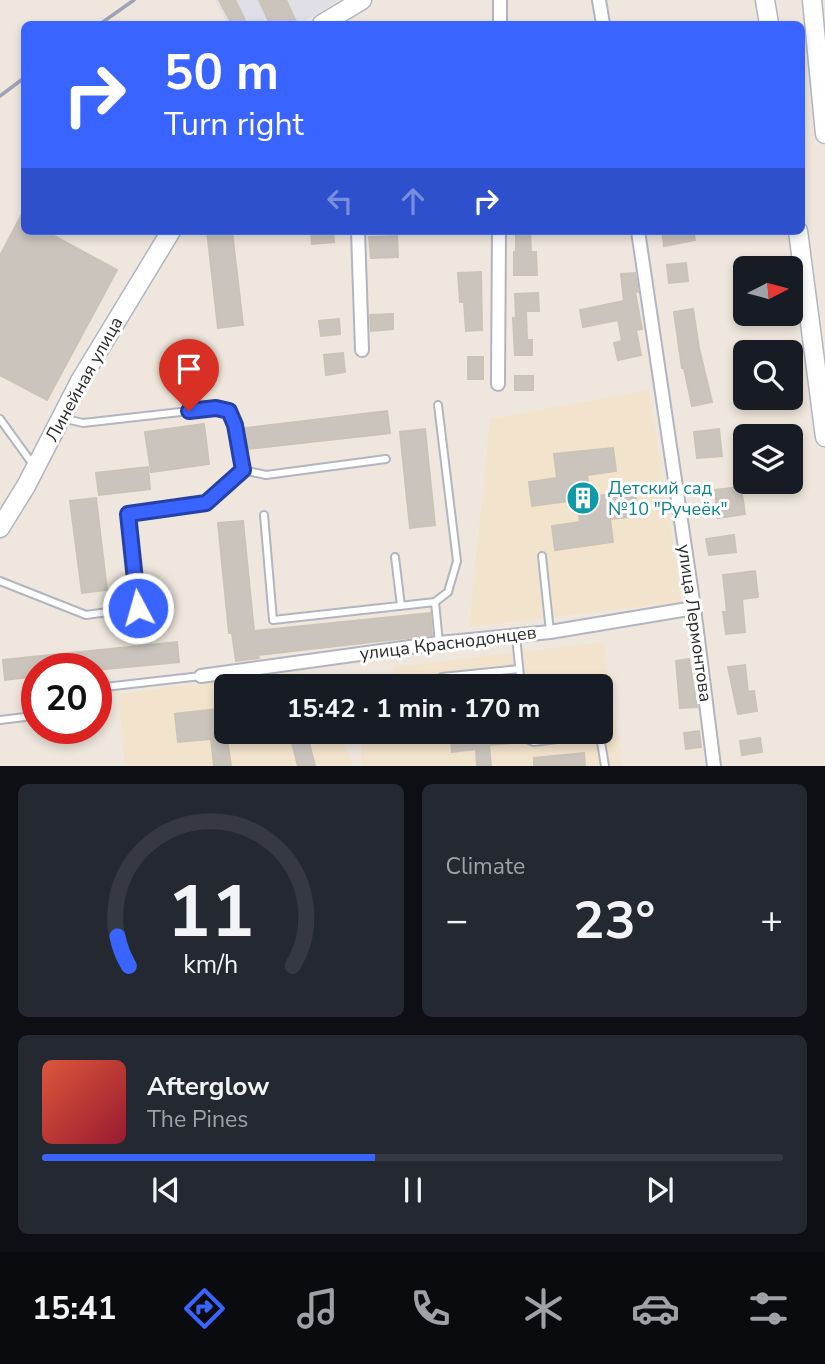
<!DOCTYPE html>
<meta charset="utf-8">
<style>
body{margin:0;font-family:"Nunito Sans",sans-serif;background:#242831;color:#f1f3f6;height:100vh;display:flex;flex-direction:column;font-size:26px;white-space:nowrap}
*{box-sizing:border-box;margin:0}
p{font-size:23px;color:#9ea1a6}
.icon{flex:none;width:38px;height:38px;fill:none;stroke:currentColor;stroke-width:2;stroke-linecap:round;stroke-linejoin:round}
.map{position:relative;height:766px;overflow:hidden}
.sheet{display:flex;flex-direction:column;gap:18px;padding:18px;background:#0d0f14;flex:1}
.sheet>*{flex:none}
.banner{position:absolute;left:21px;top:21px;width:784px;height:214px;border-radius:10px;box-shadow:0 4px 10px #0003;background:#3a64ff;color:#fff;overflow:hidden}
.needle{width:46px;rotate:84deg}
.controls{position:absolute;left:733px;top:256px;display:grid;gap:14px}
.controls a{display:grid;place-items:center;width:70px;height:70px;border-radius:10px;background:#171b24;box-shadow:0 4px 10px #0003;font-size:35px}
.speed{position:absolute;left:21px;top:653px;display:flex;gap:14px;font-size:35px;font-weight:700;text-align:center}
.speed>*{display:grid;place-content:center;width:91px;height:91px;border-radius:50%;background:#171b24;box-shadow:0 4px 10px #0003;line-height:1}
.speed .limit{border:10px solid #d22;background:#fff;color:#111}
.pin{position:absolute;display:grid;place-items:center;width:60px;height:60px;color:#fff;margin:-72px -30px;border-radius:50% 50% 50% 0;rotate:-45deg;box-shadow:0 0 7px #0007}
.pin .icon{rotate:45deg}
.me{position:absolute;width:77px;margin:-38px;rotate:354deg;stroke-linejoin:round;filter:drop-shadow(0 0 5px #0008)}
.turn{display:flex;align-items:center;gap:24px;height:147px;padding:0 28px;font-size:32px}
.turn .icon{width:91px;height:91px;stroke-width:2.5}
.turn b{display:block;font-size:49px;line-height:60px}
.lanes{display:flex;align-items:center;height:66px;padding:0 28px;background:#0003;justify-content:center;gap:35px;direction:ltr}
.lanes .off{opacity:.35}
.big{font-size:52px;font-weight:700;line-height:1.1}
.sheet .tile{flex:1;display:flex;flex-direction:column;justify-content:center;gap:10px;min-width:0;padding:0 24px;border-radius:10px;background:#242831}
.sheet .dial{align-items:center;gap:0}
.dial svg{height:182px;overflow:visible;fill:none;stroke:#363941;stroke-width:7;stroke-linecap:round;text-anchor:middle}
.dial text{fill:#f1f3f6;stroke:none}
.song{display:flex;align-items:center;gap:21px}
.cover{width:84px;height:84px;border-radius:10px;background:linear-gradient(135deg,hsl(10 70% 55%),hsl(350 70% 35%))}
.played{height:7px;border-radius:4px;background:linear-gradient(90deg,#3a64ff 45%,#363941 45%)}
.keys{display:flex;justify-content:space-around;direction:ltr}
.heat{display:flex;justify-content:space-between;align-items:center;font-size:38px;direction:ltr}
.sheet .tiles{flex:1;display:grid;gap:18px;grid-template-columns:1fr 1fr}
.tile:last-child{grid-column:span 2}
.trip{position:absolute;left:214px;top:674px;width:399px;height:70px;border-radius:10px;background:#171b24;box-shadow:0 4px 10px #0003;font-weight:700;line-height:70px;text-align:center}
.tabs{display:flex;height:112px;justify-content:space-around;align-items:center;background:#090b0e;color:#9ea1a6}
.tabs .icon{width:49px;height:49px}
.tabs .active{color:#3a64ff}
.tabs b{font-size:32px;color:#f1f3f6}
.map>svg:first-child{display:block}
.industrial{fill:#e0dee7}
.education{fill:#f2e4cc}
.building{fill:#cac4bd;stroke:#cbc3b6;stroke-width:2}
.lines{fill:none;stroke-linecap:round;stroke-linejoin:round}
.service-casing{stroke:#b1b5c1;stroke-width:10}
.minor-casing{stroke:#b1b5c1;stroke-width:16}
.secondary-casing{stroke:#b1b5c1;stroke-width:21}
.service{stroke:#fff;stroke-width:6}
.minor{stroke:#fff;stroke-width:12}
.secondary{stroke:#fff;stroke-width:18}
.rail{stroke:#9fa3b8;stroke-width:3.5}
.route-casing{stroke:#2641a6;stroke-width:18}
.route{stroke:#3a64ff;stroke-width:12}
.labels{text-anchor:middle;dominant-baseline:central;stroke-width:6;stroke-linejoin:round;paint-order:stroke}
.street-label{font-size:18px;fill:#2c2c2c;stroke:#fff}
.culture-label{font-size:18px;fill:#0d838f;stroke:#fff;text-anchor:start}
</style>
<div class="map">
<svg width="825" height="766" viewBox="0 0 825 766">
<rect width="100%" height="100%" fill="#efe7dd"/>
<!-- industrial -->
<path class="industrial" d="M215,0h124l-39,24h-72z"/>
<!-- education -->
<path class="education" d="M649,390l33,212 -213,25 21,-208z
M603,642l20,123h-262v-25l7,-8h232v-46h-209l3,-19z
M301,671l5,15h-80v46h113l14,33h-228l-7,-71z"/>
<!-- building -->
<path class="building" d="M219,0h16l12,24h-15z
M259,0h27l11,24h-27z
M24,210v21h21l72,39 -70,130 -47,-25v-119z
M207,231h25l11,94 -25,3z
M311,231h22l1,11 -22,2z
M516,231h14l1,21h5l1,23h-23v-23h2z
M662,231h31l2,9 -31,6z
M397,236l1,21 -27,1 -2,-21z
M686,263l2,18 -19,2 -2,-18z
M481,272l1,58 -16,1 -2,-29h-4l-2,-29z
M635,273l3,19h-3l7,37 -6,1 5,25 -23,5 -4,-17 8,-2 -4,-21 -35,7 -3,-17 44,-9 -3,-27z
M538,293l1,18h-13l1,29h5v15h-17l-2,-37h3l-1,-24z
M693,309l6,39 13,54 -20,4 -8,-38h-2l-8,-56z
M393,314v15l-22,2 -1,-16z
M339,319l1,15 -19,2 -2,-15z
M343,353l2,19 -19,3 -2,-20z
M468,357h15v22h-15z
M515,376h18v14h-18z
M387,411l3,22 -142,16 -3,-21z
M204,424l5,40 -58,8 -6,-40z
M425,429l10,96 -25,3 -10,-96z
M719,429l3,27 -25,2 -3,-26z
M613,448l3,23 -29,4 3,22 45,-6 3,25 -28,3 3,23 -58,8 -3,-24 28,-4 -3,-22 -45,6 -3,-24 28,-4 -3,-24z
M148,467l2,22 -51,6 -3,-22z
M741,487l4,27 -27,4 -3,-28z
M96,498l11,92 -25,3 -12,-92z
M243,521l11,110 176,-18 2,22 -174,20 1,3 -23,3 -4,-28h-3l-11,-110z
M734,535l2,17 -27,3 -3,-16z
M755,571l3,26 -16,2 3,33 -19,2 -3,-22h4l-4,-37z
M177,642l2,20 -83,8v-2h-59v8l-32,4 -2,-20z
M689,659l8,48 -17,1 -4,-47z
M745,665l3,27 6,-1 3,20 -19,3 -10,-47z
M226,708v24l5,34h-17l-3,-27 -33,3 -3,-28z
M699,731l2,16 -15,2 -2,-16z
M450,732h61l1,11 -23,2 2,21h-14l-1,-17 -24,3z
M760,738l2,14 -20,3 -2,-14z
M308,739l7,27h-17l-6,-23z
M584,753l1,13h-51v-8z"/>
<g class="lines">
<defs>
<path id="service" d="M438,405l19,156 -9,31 -13,10 4,41
M62,418l21,5 133,-15 13,3 6,14 8,45 23,5 120,-16
M0,419l34,47
M264,515l9,105 162,-18
M542,556l8,76
M395,557l6,49
M0,581l86,34 52,-7 -10,-94 78,-11 37,-33
M516,636l5,50
M258,669l1,17
M442,677l77,-8
M96,688l105,-12
M0,720l25,-3
M526,732l3,8 5,2 62,-8 4,2 5,30"/>
<path id="minor" d="M500,0v24
M599,0l4,24
M358,231l4,119
M638,231l56,377 20,158
M498,384l1,-153
M201,676l238,-33 111,-11 144,-24"/>
<path id="secondary" d="M765,0l4,24
M812,0l13,134
M322,24l40,-24
M798,231l27,206
M0,528l26,-42 54,-105 91,-150"/>
</defs>
<!-- service casing -->
<use href="#service" class="service-casing"/>
<!-- minor casing -->
<use href="#minor" class="minor-casing"/>
<!-- secondary casing -->
<use href="#secondary" class="secondary-casing"/>
<!-- service -->
<use href="#service" class="service"/>
<!-- minor -->
<use href="#minor" class="minor"/>
<!-- secondary -->
<use href="#secondary" class="secondary"/>
<!-- rail -->
<path class="rail" d="M100,24l34,-24
M0,96l24,-18"/>
</g>
<g class="lines">
<defs>
<path id="route" d="M138,608l-10,-94 78,-11 37,-33 -8,-45 -6,-14 -13,-3 -27,3"/>
</defs>
<!-- route casing -->
<use href="#route" class="route-casing"/>
<!-- route -->
<use href="#route" class="route"/>
</g>
<!-- icons -->
<defs>
<symbol id="building-disc" viewBox="-11 -11 22 22"><circle r="9.5" fill="#0f9aa8" stroke="#fff"/><path d="M-4-6H4V6H1V3H-1V6H-4ZM-2.5-4.3h1.7v1.8h-1.7ZM.8-4.3h1.7v1.8H.8ZM-2.5-1h1.7V.8h-1.7ZM.8-1h1.7V.8H.8Z" fill="#fff"/></symbol>
</defs>
<g fill-rule="evenodd">
<use href="#building-disc" x="564" y="479" width="38" height="38"/>
</g>
<g class="labels">
<!-- street labels -->
<g class="street-label">
<text transform="translate(84 379) rotate(-61)">Линейная улица</text>
<text transform="translate(695 623) rotate(82)">улица Лермонтова</text>
<text transform="translate(448 643) rotate(-7)">улица Краснодонцев</text>
</g>
<!-- culture labels -->
<g class="culture-label">
<text x="608" y="488">Детский сад<tspan x="608" dy="21">№10 "Ручеёк"</tspan></text>
</g>
</g>
</svg>
<div class="controls">
<a><svg class="needle" viewBox="-14 -14 28 28"><path d="M0-13l5 13h-10z" fill="#e53935"/><path d="M0 13l5-13h-10z" fill="#9ea1a6"/></svg></a>
<a><svg class="icon" aria-label="search" viewBox="0 0 24 24"><circle cx="10" cy="10" r="6"/><path d="M15 15l6 6"/></svg></a>
<a><svg class="icon" aria-label="layers" viewBox="0 0 24 24"><path d="M12 4l9 5-9 5-9-5zM3 14l9 5 9-5"/></svg></a>
</div>
<div class="speed"><div class="limit">20</div></div>
<div class="pin" style="left:189px;top:411px;background:#d93025"><svg class="icon" aria-label="arrive" viewBox="0 0 24 24"><path d="M6 21V4h12l-3 4 3 4H6"/></svg></div>
<svg class="me" style="left:138px;top:608px" viewBox="-20 -20 40 40"><circle r="17" fill="#3a64ff" stroke="#fff" stroke-width="3"/><path d="M0-11L8 9 0 5-8 9z" fill="#fff"/></svg>
<div class="trip">15:42 · 1 min · 170 m</div>
<div class="banner">
<div class="turn"><svg class="icon" aria-label="right" viewBox="0 0 24 24"><path d="M7 20v-9h11M14 6l5 5-5 5"/></svg><div><b>50 m</b>Turn right</div></div>
<div class="lanes"><svg class="icon off" aria-label="left" viewBox="0 0 24 24"><path d="M17 20v-9H6M10 6l-5 5 5 5"/></svg><svg class="icon off" aria-label="ahead" viewBox="0 0 24 24"><path d="M12 20V5M6 11l6-6 6 6"/></svg><svg class="icon" aria-label="right" viewBox="0 0 24 24"><path d="M7 20v-9h11M14 6l5 5-5 5"/></svg></div>
</div>
</div>
<section class="sheet">
<div class="tiles">
<div class="tile dial"><svg viewBox="0 0 100 80">
<path d="M14 69A42 42 0 1 1 86 69"/>
<path d="M14 69A42 42 0 0 1 9 56" stroke="#3a64ff"/>
<text x="50" y="56" font-size="32" font-weight="700">11</text>
<text x="50" y="72" font-size="11">km/h</text>
</svg></div>
<div class="tile"><p>Climate</p>
<div class="heat"><a>−</a><b class="big">23°</b><a>+</a></div>
</div>
<div class="tile">
<div class="song"><i class="cover"></i><div><b>Afterglow</b><p>The Pines</p></div></div>
<div class="played"></div>
<div class="keys"><svg class="icon" aria-label="previous" viewBox="0 0 24 24"><path d="M18 5L8 12l10 7zM5 5v14"/></svg><svg class="icon" aria-label="pause" viewBox="0 0 24 24"><path d="M8 5v14M16 5v14"/></svg><svg class="icon" aria-label="next" viewBox="0 0 24 24"><path d="M6 5l10 7-10 7zM19 5v14"/></svg></div>
</div>
</div>
</section>
<nav class="tabs">
<b>15:41</b>
<svg class="icon active" aria-label="directions" viewBox="0 0 24 24"><path d="M12 3l9 9-9 9-9-9zM9 14v-3h6M13 9l2 2-2 2"/></svg>
<svg class="icon" aria-label="music" viewBox="0 0 24 24"><path d="M9 18V5l10-2v13"/><circle cx="6" cy="18" r="3"/><circle cx="16" cy="16" r="3"/></svg>
<svg class="icon" aria-label="phone" viewBox="0 0 24 24"><path d="M5 4h4l2 5-3 2q2 4 5 5l2-3 5 2v4C11 20 4 13 5 4z"/></svg>
<svg class="icon" aria-label="climate" viewBox="0 0 24 24"><path d="M12 3v18M4 7l16 10M4 17L20 7"/></svg>
<svg class="icon" aria-label="car" viewBox="0 0 24 24"><path d="M5 17H2v-5l4-1 3-4h7l3 4 3 1v5h-3M9 17h6M6 11h13"/><circle cx="7" cy="17" r="2"/><circle cx="17" cy="17" r="2"/></svg>
<svg class="icon" aria-label="filters" viewBox="0 0 24 24"><path d="M4 7h16M4 17h16"/><circle cx="9" cy="7" r="2"/><circle cx="15" cy="17" r="2"/></svg>
</nav>
